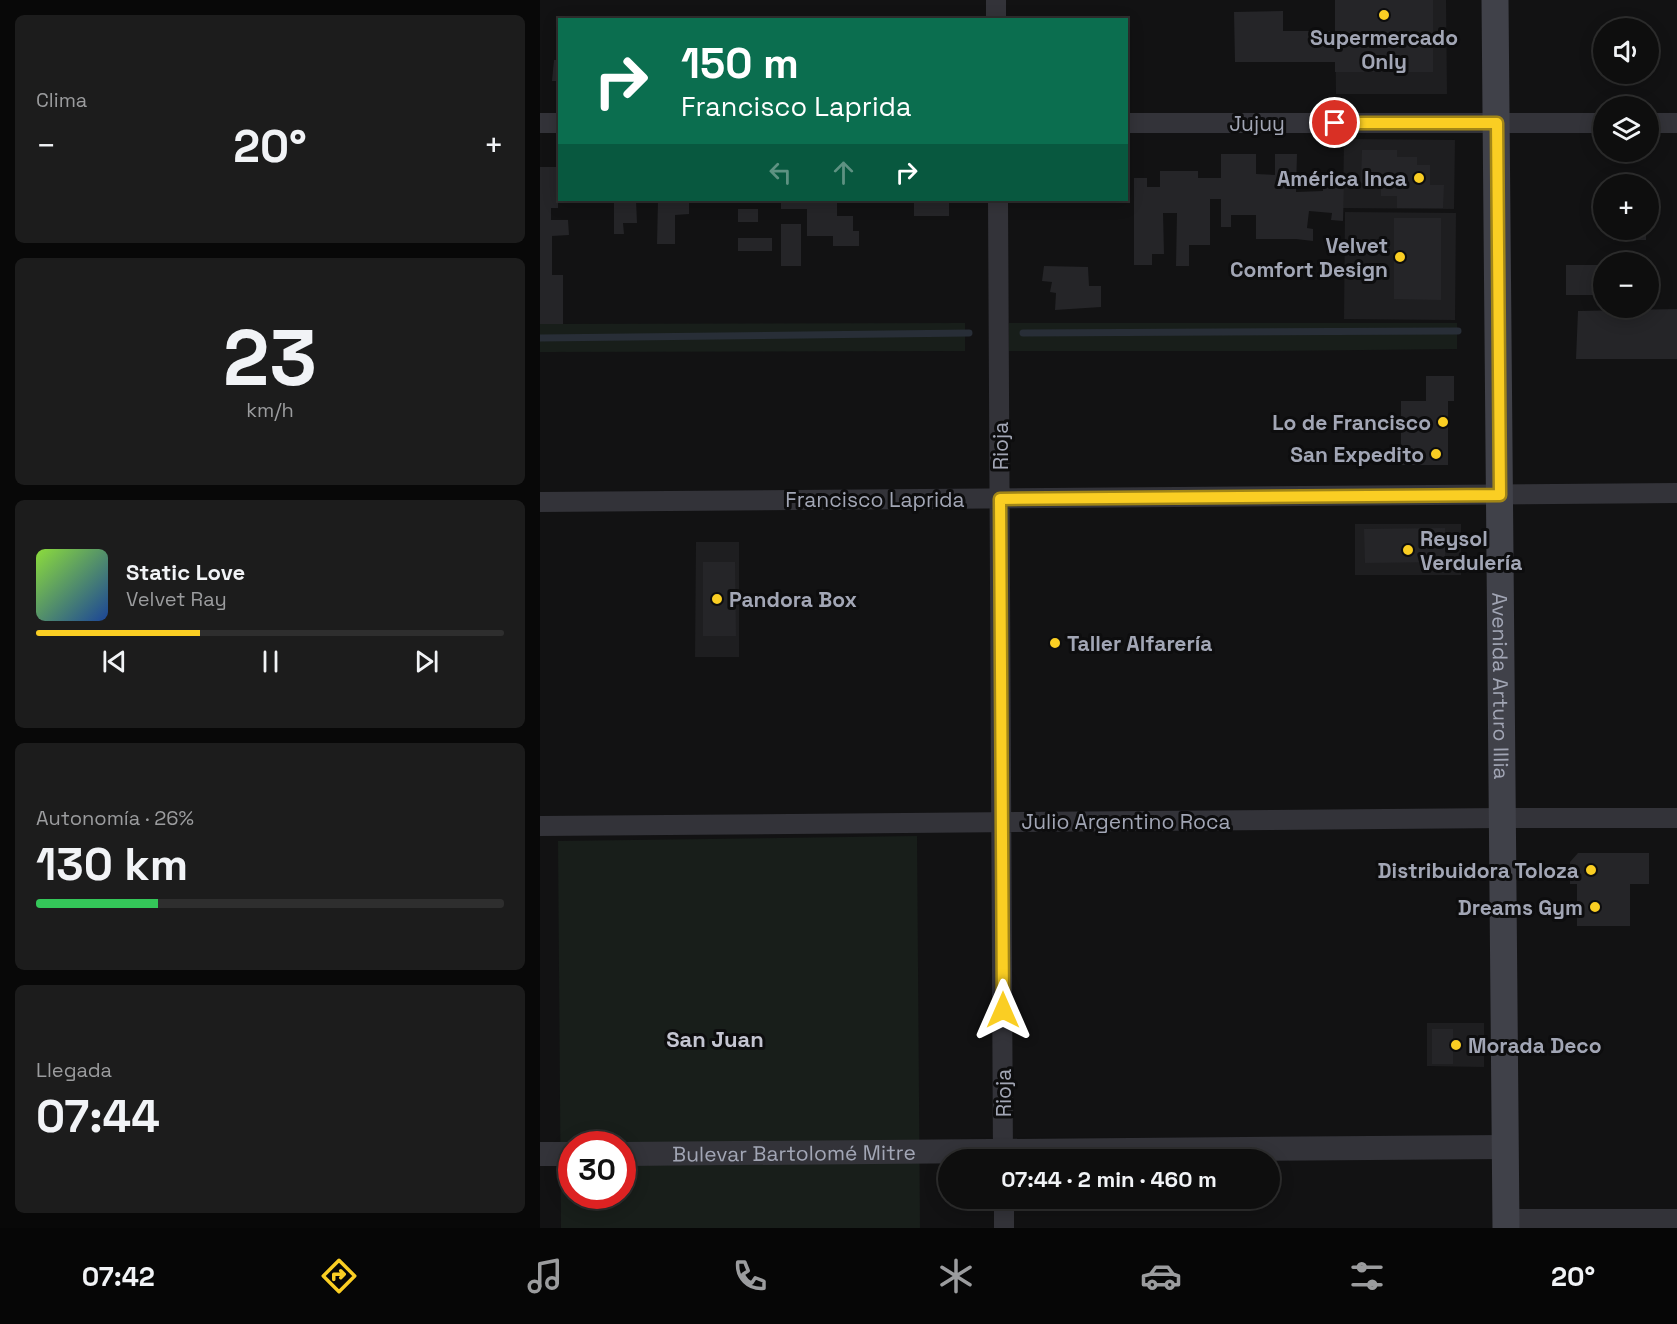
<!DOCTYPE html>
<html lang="es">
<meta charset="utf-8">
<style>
body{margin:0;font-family:"Space Grotesk",sans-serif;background:#1c1c1c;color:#f1f3f6;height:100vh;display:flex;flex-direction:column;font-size:22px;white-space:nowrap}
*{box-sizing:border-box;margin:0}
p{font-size:20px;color:#9b9c9e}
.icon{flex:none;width:33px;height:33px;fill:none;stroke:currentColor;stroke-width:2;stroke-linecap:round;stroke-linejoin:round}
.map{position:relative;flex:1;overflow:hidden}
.side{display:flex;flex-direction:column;gap:15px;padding:15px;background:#080808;width:540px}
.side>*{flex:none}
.top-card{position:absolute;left:18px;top:18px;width:570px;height:183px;border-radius:0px;box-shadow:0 3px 15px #0003,0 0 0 2px #2e2e2e;background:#0b6e4f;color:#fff;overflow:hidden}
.tools{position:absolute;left:1053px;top:18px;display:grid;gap:12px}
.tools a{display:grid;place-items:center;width:66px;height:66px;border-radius:50%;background:#0e0e0e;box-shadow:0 3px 15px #0003,0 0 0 2px #2e2e2e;font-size:30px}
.speed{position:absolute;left:18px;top:1131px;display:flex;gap:12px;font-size:30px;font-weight:700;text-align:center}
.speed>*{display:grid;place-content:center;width:78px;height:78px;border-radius:50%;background:#0e0e0e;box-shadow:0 3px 15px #0003,0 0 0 2px #2e2e2e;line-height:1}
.speed .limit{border:9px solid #d22;background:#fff;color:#111}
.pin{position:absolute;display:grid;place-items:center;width:51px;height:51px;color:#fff;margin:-26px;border:3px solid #fff;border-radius:50%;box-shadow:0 2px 6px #0007}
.me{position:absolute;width:66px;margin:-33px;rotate:0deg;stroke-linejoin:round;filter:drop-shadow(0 0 4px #0008)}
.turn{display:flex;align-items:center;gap:21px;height:126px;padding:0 24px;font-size:27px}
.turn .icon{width:78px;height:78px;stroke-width:2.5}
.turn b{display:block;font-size:42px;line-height:51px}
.lanes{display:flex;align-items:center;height:57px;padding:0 24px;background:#0003;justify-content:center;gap:30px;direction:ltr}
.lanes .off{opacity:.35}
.big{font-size:45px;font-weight:600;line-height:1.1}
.side .widget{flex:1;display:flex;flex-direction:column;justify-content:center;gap:9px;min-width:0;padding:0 21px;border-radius:9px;background:#1c1c1c}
.side .dial{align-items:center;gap:0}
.dial b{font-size:78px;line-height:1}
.song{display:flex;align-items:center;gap:18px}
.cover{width:72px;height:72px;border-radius:9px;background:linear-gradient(135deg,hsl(90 70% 55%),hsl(220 70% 35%))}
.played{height:6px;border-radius:3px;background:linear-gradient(90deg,#face23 35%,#2e2e2e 35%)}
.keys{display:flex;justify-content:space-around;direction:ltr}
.heat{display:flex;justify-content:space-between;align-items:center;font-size:33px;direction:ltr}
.charge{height:9px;border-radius:4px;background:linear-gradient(90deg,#34c759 26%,#2e2e2e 0)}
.trip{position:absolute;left:398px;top:1149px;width:342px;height:60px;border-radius:30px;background:#0e0e0e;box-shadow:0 3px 15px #0003,0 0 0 2px #2e2e2e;font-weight:600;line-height:60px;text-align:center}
.tab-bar{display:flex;height:96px;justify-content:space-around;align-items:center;background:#060606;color:#9b9c9e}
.tab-bar .icon{width:42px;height:42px}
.tab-bar .on{color:#face23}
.tab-bar b{font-size:27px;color:#f1f3f6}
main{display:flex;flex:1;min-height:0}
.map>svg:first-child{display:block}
.built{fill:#1e1e20}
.green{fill:#181e1a;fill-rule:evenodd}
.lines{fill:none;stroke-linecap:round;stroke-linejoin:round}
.stream{stroke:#282e37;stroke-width:7}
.building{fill:#252528}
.minor{stroke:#333339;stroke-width:20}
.tertiary{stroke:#333339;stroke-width:24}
.secondary{stroke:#404149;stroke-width:27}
.route-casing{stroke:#a28617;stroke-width:15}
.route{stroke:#face23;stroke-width:10}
.poi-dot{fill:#face23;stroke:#0d0d0e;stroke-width:2}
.labels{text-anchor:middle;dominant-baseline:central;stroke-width:6;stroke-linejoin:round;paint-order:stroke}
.poi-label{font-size:21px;font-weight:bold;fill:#a2a6b5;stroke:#0d0d0e;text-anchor:end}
.street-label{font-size:21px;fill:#a2a6b5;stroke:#0d0d0e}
.neighbourhood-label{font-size:22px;font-weight:bold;fill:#c4c5d1;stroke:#0d0d0e}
</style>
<main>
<section class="side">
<div class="widget"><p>Clima</p>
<div class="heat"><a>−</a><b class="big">20°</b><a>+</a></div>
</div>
<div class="widget dial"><b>23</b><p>km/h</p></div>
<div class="widget">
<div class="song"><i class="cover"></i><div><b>Static Love</b><p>Velvet Ray</p></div></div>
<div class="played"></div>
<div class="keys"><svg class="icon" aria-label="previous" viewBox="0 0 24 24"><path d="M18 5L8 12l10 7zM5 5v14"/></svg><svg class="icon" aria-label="pause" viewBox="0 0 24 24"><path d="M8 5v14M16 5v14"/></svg><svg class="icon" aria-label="next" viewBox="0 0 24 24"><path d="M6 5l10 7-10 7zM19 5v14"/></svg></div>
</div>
<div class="widget"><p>Autonomía · 26%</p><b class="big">130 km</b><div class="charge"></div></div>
<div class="widget"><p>Llegada</p><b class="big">07:44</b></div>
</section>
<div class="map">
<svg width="1137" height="1228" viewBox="0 0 1137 1228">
<rect width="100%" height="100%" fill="#121213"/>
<!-- built -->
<path class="built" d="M795,0h111l1,94h-111z
M804,139l111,1 -1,69 -111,-1z
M805,212l111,1 -1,107 -111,-1z
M815,524h106v51h-106z
M156,542h43v115h-44z
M887,1023h57v44l-57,-1z"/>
<!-- green -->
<path class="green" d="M425,323v28l-425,1v-28z
M469,323h448v26l-186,2h-262z
M377,836l3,392h-359l-3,-387zM32,1144h50v52h-50z"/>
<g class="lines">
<!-- stream -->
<path class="stream" d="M483,333l435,-2
M0,338l429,-5"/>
</g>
<!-- building -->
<path class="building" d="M795,0h98v72h-98v-10h-100l-1,-50 49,-1v20h52z
M14,60h6v21h-8z
M822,150h35v7h20v8h13v20h14l-1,23h-46v-12h-16v-13h-20z
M681,154h35v20l19,1v-21h22l-1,38 27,-1 -1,-14 13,-4 3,12h6l-1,36 -12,-1 1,-7 -23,-2 -2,17 6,1v12l-17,-2h-40v-24h-25v12h-10v-28h-11v46h-21v21h-13l1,-53h-14l1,41h-12v11h-18v-87h13v9h13v-16h38v7h23z
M0,167h18v41h-7v12h17l1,15 -17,1v39h11v49h-23z
M74,200h22l1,23h-14l1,11h-10z
M118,200h31v14l-14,1v29h-18z
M241,200h78v3h-22v13h16v15h6v15h-26v-10h-26v-27h-26z
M374,200h35v16h-35z
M198,209h20v13h-20z
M854,218h47v82l-47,-1z
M241,224h20v42h-20z
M1074,230h32v10h-33z
M198,238h34v13h-34z
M1026,265h38v30h-38z
M504,266l44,1 1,19h12v21l-46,3 1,-17 -6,-1 2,-10 -10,-1z
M1137,309v50h-101l2,-48z
M886,376h28v25h-6v64h-47v-64h25z
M905,528v34l-80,1 -1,-34z
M163,562h32l1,74h-33z
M1038,853h71v31h-19v42h-53v-42h-7v-22z
M892,1029h21v35h-21z"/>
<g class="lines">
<!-- minor -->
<path class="minor" d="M456,0v20
M0,123h20
M586,123h478
M1108,123h29
M458,200l5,960
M0,502l1137,-9
M0,826l962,-8h175
M464,1198v30"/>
<!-- tertiary -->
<g class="tertiary">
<path d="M0,1154h32"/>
<path id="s1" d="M82,1154l883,-7"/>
<path d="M966,1221h171"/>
</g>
<!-- secondary -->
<path class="secondary" id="s2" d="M955,0l11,1228"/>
</g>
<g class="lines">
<defs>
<path id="route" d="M463,1010l-3,-511 500,-4 -3,-372h-162"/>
</defs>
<!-- route casing -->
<use href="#route" class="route-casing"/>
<!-- route -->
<use href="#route" class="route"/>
</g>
<!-- markers -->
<g class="poi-dot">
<circle cx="844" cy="15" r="6"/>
<circle cx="879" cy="178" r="6"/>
<circle cx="860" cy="257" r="6"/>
<circle cx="903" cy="422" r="6"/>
<circle cx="896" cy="454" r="6"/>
<circle cx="868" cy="550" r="6"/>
<circle cx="177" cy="599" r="6"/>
<circle cx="515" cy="643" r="6"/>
<circle cx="1051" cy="870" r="6"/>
<circle cx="1055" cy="907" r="6"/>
<circle cx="916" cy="1045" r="6"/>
</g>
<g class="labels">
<!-- poi labels -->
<g class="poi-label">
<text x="844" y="37" text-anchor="middle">Supermercado<tspan x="844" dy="24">Only</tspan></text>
<text x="867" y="178">América Inca</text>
<text x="848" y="245">Velvet<tspan x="848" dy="24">Comfort Design</tspan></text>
<text x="891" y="422">Lo de Francisco</text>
<text x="884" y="454">San Expedito</text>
<text x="880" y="538" text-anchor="start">Reysol<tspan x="880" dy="24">Verdulería</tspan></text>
<text x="189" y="599" text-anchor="start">Pandora Box</text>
<text x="527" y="643" text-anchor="start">Taller Alfarería</text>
<text x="1039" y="870">Distribuidora Toloza</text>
<text x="1043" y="907">Dreams Gym</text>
<text x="928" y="1045" text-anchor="start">Morada Deco</text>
</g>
<!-- street labels -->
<g class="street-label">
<text x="717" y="123">Jujuy</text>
<text transform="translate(460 446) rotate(-90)">Rioja</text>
<text x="335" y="499">Francisco Laprida</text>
<text stroke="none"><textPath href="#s2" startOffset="686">Avenida Arturo Illia</textPath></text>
<text x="586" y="821">Julio Argentino Roca</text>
<text transform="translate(463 1093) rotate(-90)">Rioja</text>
<text stroke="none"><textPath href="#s1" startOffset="172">Bulevar Bartolomé Mitre</textPath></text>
</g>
<!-- neighbourhood labels -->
<g class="neighbourhood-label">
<text x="175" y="1039">San Juan</text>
</g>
</g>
</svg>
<div class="tools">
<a><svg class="icon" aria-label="sound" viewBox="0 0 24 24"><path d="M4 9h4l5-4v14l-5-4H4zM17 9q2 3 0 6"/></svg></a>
<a><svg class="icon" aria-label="layers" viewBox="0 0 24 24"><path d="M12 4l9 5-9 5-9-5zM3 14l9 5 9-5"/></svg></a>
<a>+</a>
<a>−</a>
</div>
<div class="speed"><div class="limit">30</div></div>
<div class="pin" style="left:795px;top:123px;background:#d93025"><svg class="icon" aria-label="arrive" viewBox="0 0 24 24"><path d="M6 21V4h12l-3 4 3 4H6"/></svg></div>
<svg class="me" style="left:463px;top:1010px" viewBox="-20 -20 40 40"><path d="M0-17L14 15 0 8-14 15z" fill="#face23" stroke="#fff" stroke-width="4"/></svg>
<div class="trip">07:44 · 2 min · 460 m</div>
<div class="top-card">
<div class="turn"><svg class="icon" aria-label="right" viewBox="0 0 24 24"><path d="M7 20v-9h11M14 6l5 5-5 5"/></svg><div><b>150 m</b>Francisco Laprida</div></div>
<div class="lanes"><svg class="icon off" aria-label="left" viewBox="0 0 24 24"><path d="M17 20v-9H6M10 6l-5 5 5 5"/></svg><svg class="icon off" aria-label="ahead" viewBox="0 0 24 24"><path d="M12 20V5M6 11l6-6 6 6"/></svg><svg class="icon" aria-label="right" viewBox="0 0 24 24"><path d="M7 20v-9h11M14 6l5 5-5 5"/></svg></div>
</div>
</div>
</main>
<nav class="tab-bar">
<b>07:42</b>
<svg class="icon on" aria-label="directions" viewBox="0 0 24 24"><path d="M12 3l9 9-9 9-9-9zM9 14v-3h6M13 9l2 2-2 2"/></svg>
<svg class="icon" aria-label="music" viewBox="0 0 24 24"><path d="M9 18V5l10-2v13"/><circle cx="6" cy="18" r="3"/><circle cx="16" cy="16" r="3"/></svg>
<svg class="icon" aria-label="phone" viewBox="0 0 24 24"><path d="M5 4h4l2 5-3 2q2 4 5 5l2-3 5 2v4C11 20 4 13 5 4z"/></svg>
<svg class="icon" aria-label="climate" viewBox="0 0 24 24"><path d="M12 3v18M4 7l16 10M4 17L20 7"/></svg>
<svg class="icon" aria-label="car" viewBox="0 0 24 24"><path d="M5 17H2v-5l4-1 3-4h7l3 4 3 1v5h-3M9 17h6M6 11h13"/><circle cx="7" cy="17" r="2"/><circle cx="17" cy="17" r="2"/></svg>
<svg class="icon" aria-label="filters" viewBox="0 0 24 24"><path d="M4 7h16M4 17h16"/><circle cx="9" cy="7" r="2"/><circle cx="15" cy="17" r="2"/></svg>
<b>20°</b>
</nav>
